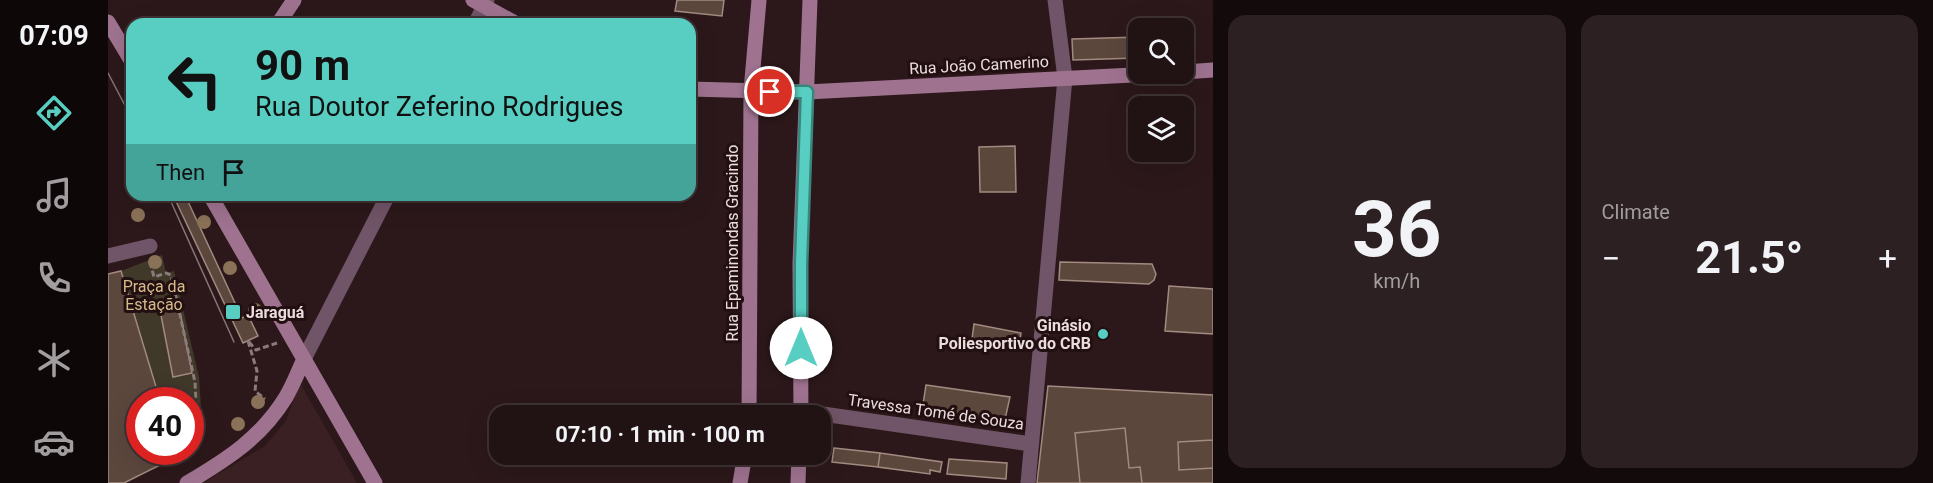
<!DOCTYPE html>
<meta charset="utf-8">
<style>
body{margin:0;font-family:Roboto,sans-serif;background:#2d2022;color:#f1f3f6;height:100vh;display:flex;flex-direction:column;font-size:22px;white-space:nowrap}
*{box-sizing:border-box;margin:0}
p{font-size:20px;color:#a29ea0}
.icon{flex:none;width:33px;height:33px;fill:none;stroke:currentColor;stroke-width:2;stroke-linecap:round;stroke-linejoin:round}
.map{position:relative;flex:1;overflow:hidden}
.side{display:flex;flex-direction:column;gap:15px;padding:15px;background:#120a0b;width:720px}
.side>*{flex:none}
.top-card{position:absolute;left:18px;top:18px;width:570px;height:183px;border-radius:18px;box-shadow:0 6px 24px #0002,0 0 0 2px #3e3234;background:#57cec1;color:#111;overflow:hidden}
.controls{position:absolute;left:1020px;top:18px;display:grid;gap:12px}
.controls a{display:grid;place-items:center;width:66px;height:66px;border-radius:12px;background:#211214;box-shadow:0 6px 24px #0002,0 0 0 2px #3e3234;font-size:30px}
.speed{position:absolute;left:18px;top:387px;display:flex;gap:12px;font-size:30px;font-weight:700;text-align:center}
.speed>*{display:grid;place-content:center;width:78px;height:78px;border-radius:50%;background:#211214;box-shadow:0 6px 24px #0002,0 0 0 2px #3e3234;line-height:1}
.speed .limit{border:9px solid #d22;background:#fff;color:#111}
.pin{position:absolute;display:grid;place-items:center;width:51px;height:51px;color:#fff;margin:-26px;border:3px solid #fff;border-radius:50%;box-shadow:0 2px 6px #0007}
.me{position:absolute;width:66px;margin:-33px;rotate:0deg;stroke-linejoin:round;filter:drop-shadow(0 0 4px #0008)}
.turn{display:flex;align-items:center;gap:21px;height:126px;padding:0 30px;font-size:27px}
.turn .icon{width:78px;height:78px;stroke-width:2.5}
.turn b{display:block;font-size:42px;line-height:51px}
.then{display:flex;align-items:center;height:57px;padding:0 30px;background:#0003;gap:12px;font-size:22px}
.big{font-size:45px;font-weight:700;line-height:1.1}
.side .card{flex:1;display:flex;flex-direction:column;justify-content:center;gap:9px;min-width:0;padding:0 21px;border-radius:18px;background:#2d2022}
.side .dial{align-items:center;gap:0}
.dial b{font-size:78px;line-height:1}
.heat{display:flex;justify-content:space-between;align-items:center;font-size:33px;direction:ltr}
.side .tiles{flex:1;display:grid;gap:15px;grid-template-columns:repeat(2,1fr)}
.trip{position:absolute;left:381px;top:405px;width:342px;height:60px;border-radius:18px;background:#211214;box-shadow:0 6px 24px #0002,0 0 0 2px #3e3234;font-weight:700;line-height:60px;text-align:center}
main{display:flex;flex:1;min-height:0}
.tabs{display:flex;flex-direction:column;width:108px;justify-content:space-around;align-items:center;background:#0d0708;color:#a29ea0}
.tabs .icon{width:42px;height:42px}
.tabs .selected{color:#57cec1}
.tabs b{font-size:27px;color:#f1f3f6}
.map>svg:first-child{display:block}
.built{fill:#3b2023}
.green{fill:#403828}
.building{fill:#5c473d;stroke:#a18a7f;stroke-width:1.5}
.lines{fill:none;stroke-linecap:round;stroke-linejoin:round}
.path{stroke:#8b7a7b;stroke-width:3;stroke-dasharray:6 3;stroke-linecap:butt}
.street{stroke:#705467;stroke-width:15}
.secondary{stroke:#9f7390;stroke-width:15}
.tram{stroke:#887677;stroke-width:1.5}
.tree{fill:#8a7258}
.route-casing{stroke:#39867d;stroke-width:15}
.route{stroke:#57cec1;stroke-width:10}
.poi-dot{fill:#57cec1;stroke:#220f11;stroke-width:2}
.labels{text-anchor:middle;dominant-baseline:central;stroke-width:6;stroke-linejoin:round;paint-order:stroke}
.street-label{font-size:16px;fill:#ebdcdd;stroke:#220f11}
.park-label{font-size:16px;fill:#d6bb8a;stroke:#220f11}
.poi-label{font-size:16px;font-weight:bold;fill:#ebdcdd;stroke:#220f11;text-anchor:start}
</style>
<main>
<nav class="tabs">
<b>07:09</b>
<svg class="icon selected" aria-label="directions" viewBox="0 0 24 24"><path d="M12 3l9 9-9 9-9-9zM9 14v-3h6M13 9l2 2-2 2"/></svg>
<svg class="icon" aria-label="music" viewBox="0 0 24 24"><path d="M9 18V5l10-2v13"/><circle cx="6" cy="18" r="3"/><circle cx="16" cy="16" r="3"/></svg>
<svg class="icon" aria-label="phone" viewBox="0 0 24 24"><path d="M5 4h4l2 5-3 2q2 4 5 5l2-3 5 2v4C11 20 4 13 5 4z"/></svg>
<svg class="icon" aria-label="climate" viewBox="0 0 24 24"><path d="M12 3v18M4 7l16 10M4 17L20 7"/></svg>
<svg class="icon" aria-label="car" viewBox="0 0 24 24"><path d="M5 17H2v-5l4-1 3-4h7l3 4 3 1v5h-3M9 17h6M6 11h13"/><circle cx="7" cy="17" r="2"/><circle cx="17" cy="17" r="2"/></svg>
</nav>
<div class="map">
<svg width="1105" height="483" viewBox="0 0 1105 483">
<rect width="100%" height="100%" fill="#2c181a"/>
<!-- built -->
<path class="built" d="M192,383l57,100h-154l62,-37 21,-25z"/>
<!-- green -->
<path class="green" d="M54,255l4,18 8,-2 25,106 4,61 -12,9 -1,-47h-30l-39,-129z"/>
<!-- building -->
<path class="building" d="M569,0h47l-2,16 -47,-5z
M1076,35h4l1,21h-5z
M1030,37v21l-65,2 -1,-21z
M907,146l1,46h-36l-1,-45z
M65,195h12l57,123 6,-3 10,21 -15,7z
M952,262l92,2 4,10 -2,6 -5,4 -90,-4z
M13,271l39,129h-20v52h37l1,4 -54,27h-16v-209z
M1061,286l44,3v45l-48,-3z
M71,307l13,66 -19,4 -13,-67z
M866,324l47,9 -2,14 -47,-8z
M818,385l84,12 -6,27 -82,-13z
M940,386l165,9v88h-176z
M1017,428l4,40 11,-1 2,16h-62l-5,-50z
M1105,440v28l-34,2 -1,-28z
M726,448l46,5 -2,14 -46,-5z
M772,453l62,9 -2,10 -10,-2v4l-52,-7z
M841,459l58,4 -1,16 -59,-5z"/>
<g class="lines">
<!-- path -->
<path class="path" d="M42,262l4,15 12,-4 5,2 24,107 3,60
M140,341l9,30 -2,20 10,8
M141,342l7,8 21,-7"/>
<!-- street -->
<path class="street" d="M367,24l12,-24
M0,256l42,-10
M196,359l84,-164
M694,411l229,33
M920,483l37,-405 -10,-78"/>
<!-- secondary -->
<path class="secondary" d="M365,0l44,24
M0,22l24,40
M170,24l16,-24
M1076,72l29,-2
M582,89l117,3 345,-18
M102,195l165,288
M641,416l2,-325 8,-91
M693,416l-1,-152 10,-264
M79,483c39,-23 74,-45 99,-86 7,-12 12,-25 18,-38
M632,483l5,-29
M690,483l1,-29"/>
<!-- tram -->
<path class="tram" d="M0,73l24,46
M60,195l66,147"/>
</g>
<!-- trees -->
<g class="tree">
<circle cx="30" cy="215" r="7"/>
<circle cx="96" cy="222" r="7"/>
<circle cx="47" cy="262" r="7"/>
<circle cx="122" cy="268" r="7"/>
<circle cx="147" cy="310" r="7"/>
<circle cx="150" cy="402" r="7"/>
<circle cx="130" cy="424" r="7"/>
</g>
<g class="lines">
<defs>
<path id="route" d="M662,92h37l-6,172v84"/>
</defs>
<!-- route casing -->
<use href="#route" class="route-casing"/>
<!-- route -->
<use href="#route" class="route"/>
</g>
<!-- markers -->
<g class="poi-dot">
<rect x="117" y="304" width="16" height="16" rx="3"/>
<circle cx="995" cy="334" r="6"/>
</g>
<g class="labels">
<!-- street labels -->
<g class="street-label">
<text transform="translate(871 65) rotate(-3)">Rua João Camerino</text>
<text transform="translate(624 243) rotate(-90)">Rua Epaminondas Gracindo</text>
<text transform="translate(828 412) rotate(8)">Travessa Tomé de Souza</text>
</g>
<!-- park labels -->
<g class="park-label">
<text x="46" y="286">Praça da<tspan x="46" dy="18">Estação</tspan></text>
</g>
<!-- poi labels -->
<g class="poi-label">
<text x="138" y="312">Jaraguá</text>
<text x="983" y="325" text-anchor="end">Ginásio<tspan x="983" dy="18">Poliesportivo do CRB</tspan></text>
</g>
</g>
</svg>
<div class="controls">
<a><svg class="icon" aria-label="search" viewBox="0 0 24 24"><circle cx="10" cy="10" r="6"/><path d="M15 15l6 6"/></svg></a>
<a><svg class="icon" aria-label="layers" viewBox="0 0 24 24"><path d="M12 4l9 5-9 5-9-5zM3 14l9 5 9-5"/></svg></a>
</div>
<div class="speed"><div class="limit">40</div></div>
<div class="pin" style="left:662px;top:92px;background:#d93025"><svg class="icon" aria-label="arrive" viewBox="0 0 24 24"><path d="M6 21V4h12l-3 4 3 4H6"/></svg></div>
<svg class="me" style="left:693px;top:348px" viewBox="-20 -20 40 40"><circle r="19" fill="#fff"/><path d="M0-13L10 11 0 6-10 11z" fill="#57cec1"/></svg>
<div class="trip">07:10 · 1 min · 100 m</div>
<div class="top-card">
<div class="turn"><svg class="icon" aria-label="left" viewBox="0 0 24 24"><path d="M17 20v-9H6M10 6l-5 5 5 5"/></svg><div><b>90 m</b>Rua Doutor Zeferino Rodrigues</div></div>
<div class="then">Then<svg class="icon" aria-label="arrive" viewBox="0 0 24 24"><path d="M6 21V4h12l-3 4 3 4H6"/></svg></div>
</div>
</div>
<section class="side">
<div class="tiles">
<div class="card dial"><b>36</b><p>km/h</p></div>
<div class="card"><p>Climate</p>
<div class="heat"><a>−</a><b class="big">21.5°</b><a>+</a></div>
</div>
</div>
</section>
</main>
